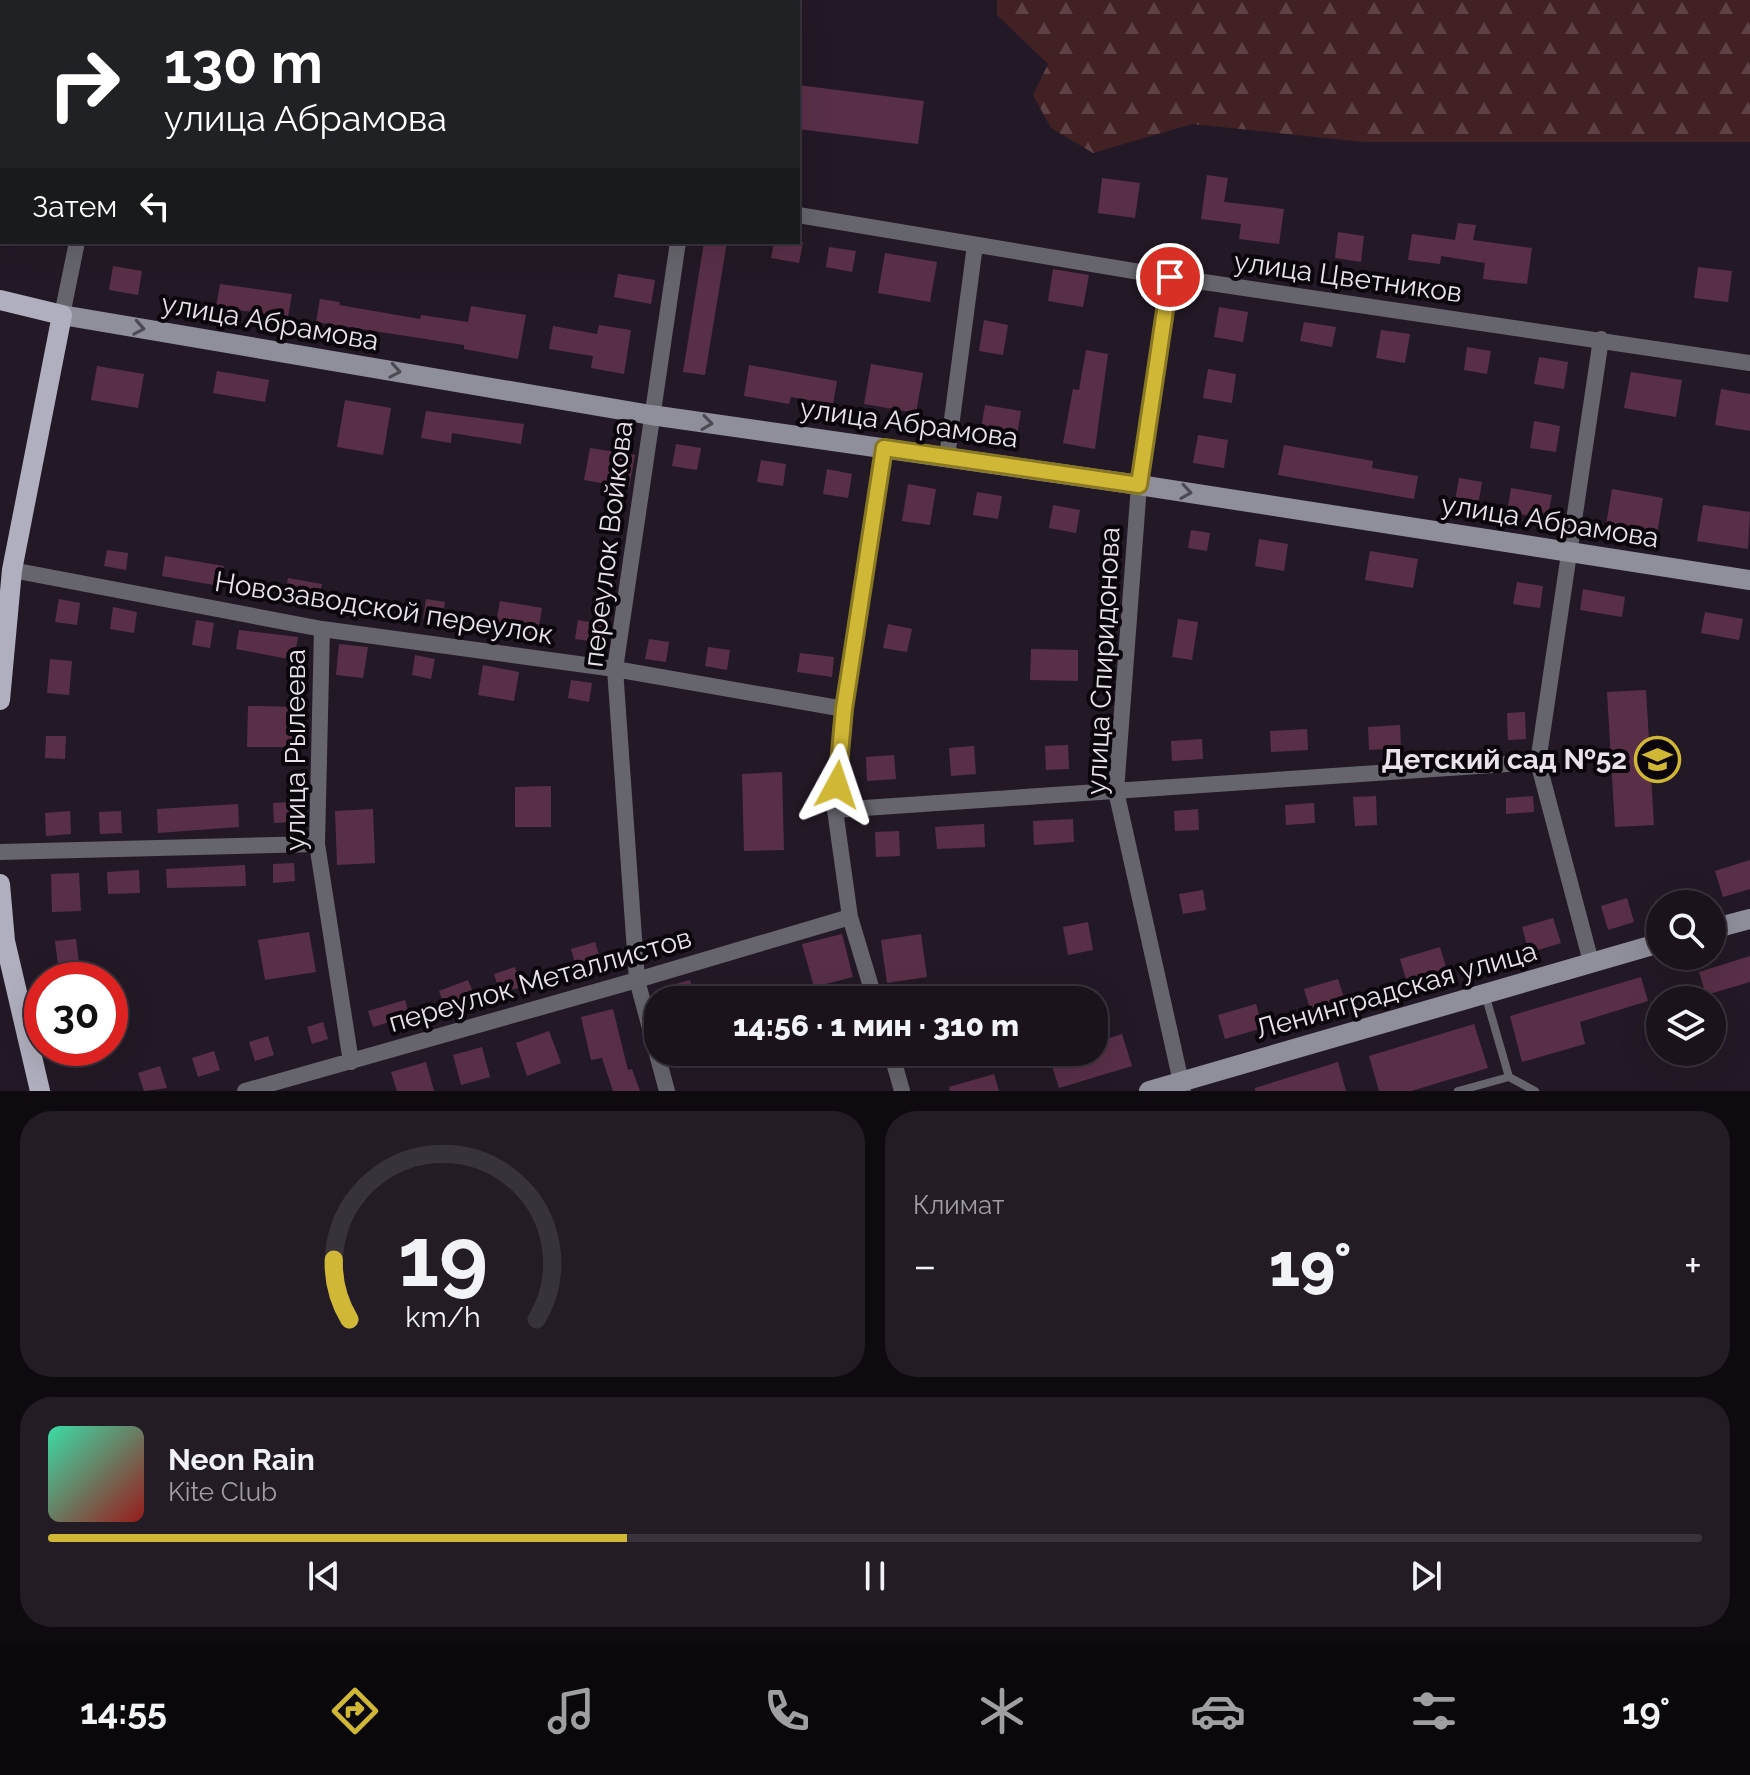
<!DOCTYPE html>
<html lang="ru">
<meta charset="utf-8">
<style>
body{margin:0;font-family:Raleway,sans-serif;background:#231c25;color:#f1f3f6;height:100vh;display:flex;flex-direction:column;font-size:30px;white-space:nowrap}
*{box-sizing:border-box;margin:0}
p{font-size:26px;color:#9f9ea3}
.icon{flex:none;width:44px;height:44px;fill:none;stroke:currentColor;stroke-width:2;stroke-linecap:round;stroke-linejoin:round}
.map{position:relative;height:1091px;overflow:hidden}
.drawer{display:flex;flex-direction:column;gap:20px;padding:20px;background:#0e0a0f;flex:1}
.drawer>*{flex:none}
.top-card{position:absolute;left:0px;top:0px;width:800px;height:244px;box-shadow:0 8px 32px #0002,0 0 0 2px #38323b;background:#202124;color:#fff;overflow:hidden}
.tools{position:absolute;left:1646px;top:890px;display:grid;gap:16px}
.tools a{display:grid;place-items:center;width:80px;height:80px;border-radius:50%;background:#1a131c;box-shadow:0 8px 32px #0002,0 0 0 2px #38323b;font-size:40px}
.speed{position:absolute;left:24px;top:962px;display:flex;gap:16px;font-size:40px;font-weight:700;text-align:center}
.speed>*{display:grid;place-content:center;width:104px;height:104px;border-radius:50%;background:#1a131c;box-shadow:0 8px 32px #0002,0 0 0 2px #38323b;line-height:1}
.speed .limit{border:12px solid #d22;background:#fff;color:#111}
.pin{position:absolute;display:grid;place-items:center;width:68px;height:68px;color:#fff;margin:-34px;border:4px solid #fff;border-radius:50%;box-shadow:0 2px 8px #0007}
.me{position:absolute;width:88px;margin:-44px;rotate:5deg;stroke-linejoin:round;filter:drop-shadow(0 0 6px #0008)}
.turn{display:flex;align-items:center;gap:28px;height:168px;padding:0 32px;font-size:36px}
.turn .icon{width:104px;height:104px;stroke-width:2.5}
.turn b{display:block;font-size:56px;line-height:68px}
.then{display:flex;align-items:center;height:76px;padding:0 32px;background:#0003;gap:16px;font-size:30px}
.big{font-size:60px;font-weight:800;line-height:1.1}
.drawer .widget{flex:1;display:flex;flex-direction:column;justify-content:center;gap:12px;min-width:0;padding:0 28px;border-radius:32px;background:#231c25}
.drawer .dial{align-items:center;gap:0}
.dial svg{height:208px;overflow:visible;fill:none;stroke:#38323b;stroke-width:7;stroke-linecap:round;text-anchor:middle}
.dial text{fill:#f1f3f6;stroke:none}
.song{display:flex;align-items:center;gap:24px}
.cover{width:96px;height:96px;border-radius:12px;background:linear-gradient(135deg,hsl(160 70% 55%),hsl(0 70% 35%))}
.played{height:8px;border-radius:4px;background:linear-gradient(90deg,#d1b736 35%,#38323b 35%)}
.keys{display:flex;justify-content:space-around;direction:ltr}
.heat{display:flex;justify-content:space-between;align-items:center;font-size:44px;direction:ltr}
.drawer .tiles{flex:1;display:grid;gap:20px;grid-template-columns:1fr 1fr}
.widget:last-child{grid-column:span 2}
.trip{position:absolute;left:644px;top:986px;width:464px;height:80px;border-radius:32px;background:#1a131c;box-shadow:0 8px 32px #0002,0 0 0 2px #38323b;font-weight:800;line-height:80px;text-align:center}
.tab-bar{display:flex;height:128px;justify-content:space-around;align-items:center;background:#0a080b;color:#9f9ea3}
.tab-bar .icon{width:56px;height:56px}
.tab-bar .current{color:#d1b736}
.tab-bar b{font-size:36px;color:#f1f3f6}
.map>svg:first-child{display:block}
.forest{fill:url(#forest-firs)}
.garden{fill:url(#garden-furrows)}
.building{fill:#592f48}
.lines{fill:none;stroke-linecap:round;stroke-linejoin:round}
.lane{stroke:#66656d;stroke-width:8}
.street{stroke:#66656d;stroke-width:16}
.secondary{stroke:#8f8f9b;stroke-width:20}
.primary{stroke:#b0afbf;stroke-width:20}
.oneway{stroke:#4c4a53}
.route-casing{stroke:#887723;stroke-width:20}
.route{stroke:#d1b736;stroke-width:14}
.labels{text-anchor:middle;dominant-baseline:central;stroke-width:8;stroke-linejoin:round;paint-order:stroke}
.street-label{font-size:28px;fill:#e9e2eb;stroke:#0a060b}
.poi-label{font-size:28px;font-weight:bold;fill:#e9e2eb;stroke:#0a060b;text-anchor:end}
</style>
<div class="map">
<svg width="1750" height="1091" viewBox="0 0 1750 1091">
<defs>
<pattern id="forest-firs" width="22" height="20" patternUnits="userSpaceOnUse" patternTransform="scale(2)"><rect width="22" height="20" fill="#422125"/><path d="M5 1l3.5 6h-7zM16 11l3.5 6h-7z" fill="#5d4145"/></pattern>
<pattern id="garden-furrows" width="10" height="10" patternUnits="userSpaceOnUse" patternTransform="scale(2)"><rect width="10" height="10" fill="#422125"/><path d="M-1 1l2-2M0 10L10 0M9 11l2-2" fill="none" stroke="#5d4145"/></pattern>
</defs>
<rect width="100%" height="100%" fill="#231926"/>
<!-- forest -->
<path class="forest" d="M0,0h292l-290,2 -2,43z
M997,0h753v142h-386l-172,-18 -99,29 -42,-25 -18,-33 15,-31 -51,-49z"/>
<!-- garden -->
<path class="garden" d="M304,0h402l-403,2z"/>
<!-- building -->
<path class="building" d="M798,85l126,16 -6,43 -120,-15z
M1207,175l21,3 -4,24 60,7 -5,35 -40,-5 2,-15 -40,-5z
M1102,178l38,5 -5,35 -37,-5z
M1458,223l18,2 -3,15 59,8 -5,36 -44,-5 2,-16 -44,-7 -1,8 -32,-4 4,-26 43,6z
M1338,232l26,4 -3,26 -26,-4z
M704,242h23l-22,133 -22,-3z
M774,242h29l-4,21 -28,-5z
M829,247l27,4 -4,21 -26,-5z
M885,253l52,9 -7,40 -52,-9z
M113,266l29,5 -4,24 -29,-5z
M1698,267l34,4 -4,31 -34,-4z
M1053,269l36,6 -6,32 -35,-6z
M618,274l37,6 -4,24 -37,-7z
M220,284l72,10 -4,23 -72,-10z
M320,299l20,3 -1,3 81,14 1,-4 47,7 3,-16 55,9 -8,44 -54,-10v-4l-148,-23z
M1219,307l29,5 -5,30 -29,-5z
M984,320l24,5 -5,30 -24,-4z
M1304,322l32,5 -4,20 -32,-6z
M599,325l32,5 -7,44 -33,-6 2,-12 -44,-7 4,-23 44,8z
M1381,330l29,4 -5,29 -29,-5z
M1467,347l24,4 -4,23 -23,-4z
M1086,350l22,4 -13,95 -32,-6 10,-54 6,1z
M1539,357l29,5 -4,27 -30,-5z
M871,364l52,9 -7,40 -52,-9z
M749,365l88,16 -4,23 -42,-7 -2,7 -45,-8z
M97,366l47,8 -6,34 -47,-8z
M1208,369l28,5 -4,29 -29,-5z
M217,371l52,9 -4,22 -52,-9z
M1631,372l51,8 -6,37 -52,-9z
M1721,389l29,5v37l-35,-6z
M345,400l46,8 -8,47 -46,-8z
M985,405l36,6 -4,24 -36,-6z
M426,411l98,13 -3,20 -69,-11 -1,10 -30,-5z
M1534,421l26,5 -4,26 -26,-4z
M1198,435l30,5 -4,28 -31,-5z
M676,444l25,4 -4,22 -25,-4z
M1284,445l89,16 -1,7 46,8 -4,23 -136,-24z
M590,448l45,7 -6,33 -45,-8z
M761,460l25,4 -3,22 -26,-4z
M827,469l25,5 -4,24 -25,-4z
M1459,478l23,4 -4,23 -23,-4z
M908,484l28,5 -6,36 -28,-4z
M1511,488l41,7 -5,24 -40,-7z
M1612,489l51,9 -6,36 -51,-9z
M977,492l25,4 -4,23 -25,-4z
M1053,505l27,5 -4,23 -27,-5z
M1703,505l47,7 -2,37 -51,-8z
M1191,530l19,3 -3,18 -19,-3z
M1259,539l29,5 -4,27 -29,-5z
M107,550l21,3 -2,17 -22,-4z
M1370,551l48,8 -5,29 -48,-8z
M165,556l59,10 -4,20 -58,-10z
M288,578l34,6 -4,18 -33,-6z
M1517,582l26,4 -3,22 -27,-4z
M1583,589l42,8 -3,20 -42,-7z
M59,599l21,4 -3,22 -22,-3z
M426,599l19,3 -4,20 -18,-3z
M500,601l42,7 -5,29 -42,-7z
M113,607l24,5 -3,21 -24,-4z
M1705,612l38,7 -4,21 -38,-7z
M1178,619l20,3 -6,38 -20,-3z
M196,620l18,3 -4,25 -18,-3z
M578,620l27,5 -3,18 -27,-4z
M888,624l24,5 -5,23 -24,-4z
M239,630l59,7 -4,23 -58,-11z
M649,639l20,3 -3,20 -21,-3z
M339,644l29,3 -5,31 -27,-3z
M708,647l22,3 -3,20 -22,-4z
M1031,649l47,1v31l-48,-1z
M800,653l34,4 -2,20 -35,-5z
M415,655l20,4 -4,20 -19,-4z
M50,659l22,2 -3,34 -22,-2z
M483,665l36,7 -5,29 -36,-6z
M571,680l21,3 -3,19 -21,-4z
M1646,690l8,135 -39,2 -8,-135z
M248,706l51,1v40h-52z
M1525,712l1,27 -18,1 -1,-27z
M1400,725l1,23 -32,2 -1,-23z
M1307,729l1,21 -37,2 -1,-21z
M46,736h20l-1,23 -20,-1z
M1202,739l1,20 -31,2 -1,-20z
M1068,745l1,24 -23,1 -1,-24z
M974,746l2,28 -25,2 -2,-28z
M894,755l2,24 -29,2 -1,-24z
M782,772l2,78 -40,1 -2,-77z
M551,786v41h-36v-40z
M1376,796l1,29 -22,1 -2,-29z
M1533,796l1,16 -28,2v-16z
M294,802l1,20 -21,1 -1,-20z
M1314,803l1,20 -29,2 -1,-20z
M238,804l1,23 -81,6 -1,-24z
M373,809l2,54 -38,2 -2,-54z
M1198,809l1,21 -24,1 -1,-20z
M70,811l1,23 -25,2 -1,-23z
M121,811l1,22 -22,1 -1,-22z
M1073,819l1,23 -40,3 -1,-24z
M984,824l1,23 -48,2 -2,-22z
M899,831l1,25 -24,1 -1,-25z
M1750,860v29l-27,8 -8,-26z
M294,863l1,18 -22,2v-19z
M245,865l1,21 -79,2 -1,-19z
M139,870l1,23 -32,1 -1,-22z
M79,873l2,38 -29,1 -1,-38z
M1203,890l3,20 -23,4 -4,-20z
M1627,898l7,24 -26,8 -7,-24z
M1553,918l8,25 -32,10 -7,-26z
M1088,922l5,28 -25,5 -5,-28z
M309,932l7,40 -51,8 -7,-40z
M842,934l11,43 -39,10 -12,-43z
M921,934l6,43 -40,6 -6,-43z
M76,939l3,24 -21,2 -3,-24z
M595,942l6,19 -25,7 -5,-19z
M1440,947l8,27 -40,12 -8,-27z
M1750,956v26l-44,13 -7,-23z
M515,967l6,20 -21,6 -6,-19z
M1641,977l7,24 -68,21 5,22 -63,18 -12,-46z
M1338,979l8,25 -34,11 -8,-26z
M468,980l7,17 -30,11 -6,-17z
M690,980l6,20h-28l-3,-13z
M405,1000l5,16 -37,11 -5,-16z
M1256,1004l7,24 -38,11 -7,-24z
M613,1009l15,61 4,-1 8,22h-27l-11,-33 -11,2 -10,-43z
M323,1022l5,17 -16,5 -5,-17z
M1474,1024l14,44 -77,23h-32l-10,-35z
M549,1031l12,32 -34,13 -11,-33z
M1122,1034l10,32 -73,22 -10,-32 13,-4h32v-9z
M268,1036l6,19 -19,6 -6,-19z
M482,1047l8,30 -29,8 -8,-30z
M214,1051l6,19 -22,7 -6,-19z
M426,1062l8,29h-37l-6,-19z
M1338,1062l8,29h-91v-3z
M160,1066l7,22 -23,3 -6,-18z
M994,1074l5,17h-49l-1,-4z"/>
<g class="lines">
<!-- lane -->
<path class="lane" d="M696,2v-2
M1485,994l24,83 26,14
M1458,1091l51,-14"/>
<!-- street -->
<path class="street" d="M717,2l1,-2
M798,215l372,62 580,86
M1170,277l-31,208 -23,306 67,300
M62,315l15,-73
M947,457l28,-212
M12,570l310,59 293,40 229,40
M322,629l-5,215 34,218
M835,810l703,-48
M0,852l317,-8
M1591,962l-53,-200 63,-423
M875,1000l-25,-83 -15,-107 9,-101 40,-261
M891,1052l11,39
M245,1091l392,-111 213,-63
M667,1091l-30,-111 -22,-311 63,-427"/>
<!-- secondary -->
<path class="secondary" d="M62,315l589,100 488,70 611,95
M1712,929l38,-10
M1149,1091l511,-148"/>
<!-- primary -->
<path class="primary" d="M0,300l62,15 -50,255 -12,130
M0,884l5,57 35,150"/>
</g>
<!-- one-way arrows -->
<defs><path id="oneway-chevron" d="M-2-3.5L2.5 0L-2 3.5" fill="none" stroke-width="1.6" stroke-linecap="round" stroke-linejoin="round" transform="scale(2)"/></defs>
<g class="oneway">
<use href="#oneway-chevron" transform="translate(139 328) rotate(10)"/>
<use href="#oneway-chevron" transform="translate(395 371) rotate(10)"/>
<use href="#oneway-chevron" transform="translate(707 423) rotate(8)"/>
<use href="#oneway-chevron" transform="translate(1186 492) rotate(9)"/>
</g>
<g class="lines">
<defs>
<path id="route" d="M837,785l7,-76 40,-261 255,37 31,-208"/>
</defs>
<!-- route casing -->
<use href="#route" class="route-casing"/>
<!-- route -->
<use href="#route" class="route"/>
</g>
<!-- icons -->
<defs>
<symbol id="school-ring" viewBox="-11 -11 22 22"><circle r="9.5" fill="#0a060b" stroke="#d1b736" stroke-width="1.5"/><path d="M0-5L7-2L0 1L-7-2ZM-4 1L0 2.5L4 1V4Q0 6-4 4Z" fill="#d1b736"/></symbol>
</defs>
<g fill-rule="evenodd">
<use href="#school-ring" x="1632" y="734" width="51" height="51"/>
</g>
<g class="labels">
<!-- street labels -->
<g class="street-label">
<text transform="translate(1348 277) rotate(8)">улица Цветников</text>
<text transform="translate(270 322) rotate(10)">улица Абрамова</text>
<text transform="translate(909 423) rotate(8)">улица Абрамова</text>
<text transform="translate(1550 521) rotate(9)">улица Абрамова</text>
<text transform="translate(608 544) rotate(-83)">переулок Войкова</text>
<text transform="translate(384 608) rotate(9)">Новозаводской переулок</text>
<text transform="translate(1103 661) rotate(-87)">улица Спиридонова</text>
<text transform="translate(295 750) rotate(-90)">улица Рылеева</text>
<text transform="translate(540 980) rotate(-16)">переулок Металлистов</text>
<text transform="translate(1396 990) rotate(-16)">Ленинградская улица</text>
</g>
<!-- poi labels -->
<g class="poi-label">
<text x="1627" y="759">Детский сад №52</text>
</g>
</g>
</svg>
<div class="tools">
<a><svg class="icon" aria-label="search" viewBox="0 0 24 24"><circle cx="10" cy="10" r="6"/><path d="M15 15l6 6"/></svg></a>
<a><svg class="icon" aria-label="layers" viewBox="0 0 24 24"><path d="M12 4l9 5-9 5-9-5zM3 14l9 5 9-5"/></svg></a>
</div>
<div class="speed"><div class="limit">30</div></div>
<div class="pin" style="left:1170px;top:277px;background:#d93025"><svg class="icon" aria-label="arrive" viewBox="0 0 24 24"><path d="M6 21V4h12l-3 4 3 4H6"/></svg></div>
<svg class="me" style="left:837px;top:785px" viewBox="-20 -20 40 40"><path d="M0-17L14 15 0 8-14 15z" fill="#d1b736" stroke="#fff" stroke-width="4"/></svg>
<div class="trip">14:56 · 1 мин · 310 m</div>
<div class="top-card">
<div class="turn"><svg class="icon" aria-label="right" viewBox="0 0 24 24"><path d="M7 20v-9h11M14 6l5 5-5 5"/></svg><div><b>130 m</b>улица Абрамова</div></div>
<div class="then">Затем<svg class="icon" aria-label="left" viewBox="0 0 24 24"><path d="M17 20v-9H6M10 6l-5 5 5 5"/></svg></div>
</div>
</div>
<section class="drawer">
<div class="tiles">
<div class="widget dial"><svg viewBox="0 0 100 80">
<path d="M14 69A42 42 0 1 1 86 69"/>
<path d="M14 69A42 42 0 0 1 8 46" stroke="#d1b736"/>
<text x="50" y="56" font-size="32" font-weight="700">19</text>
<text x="50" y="72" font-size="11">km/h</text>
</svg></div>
<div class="widget"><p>Климат</p>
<div class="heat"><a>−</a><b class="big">19°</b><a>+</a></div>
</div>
<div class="widget">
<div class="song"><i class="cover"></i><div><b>Neon Rain</b><p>Kite Club</p></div></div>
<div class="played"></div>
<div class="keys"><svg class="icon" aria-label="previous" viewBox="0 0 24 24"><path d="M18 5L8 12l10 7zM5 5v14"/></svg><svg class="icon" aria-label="pause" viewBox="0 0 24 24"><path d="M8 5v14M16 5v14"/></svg><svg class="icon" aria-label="next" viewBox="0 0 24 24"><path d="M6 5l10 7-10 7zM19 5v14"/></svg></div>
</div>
</div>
</section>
<nav class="tab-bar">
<b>14:55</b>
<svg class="icon current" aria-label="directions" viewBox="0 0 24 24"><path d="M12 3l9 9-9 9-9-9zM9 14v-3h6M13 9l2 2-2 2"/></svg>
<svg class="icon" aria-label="music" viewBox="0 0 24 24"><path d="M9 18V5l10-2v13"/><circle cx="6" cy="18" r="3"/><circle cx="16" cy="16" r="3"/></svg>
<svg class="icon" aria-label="phone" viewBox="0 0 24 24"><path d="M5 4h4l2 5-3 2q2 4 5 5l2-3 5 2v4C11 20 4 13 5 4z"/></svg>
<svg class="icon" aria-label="climate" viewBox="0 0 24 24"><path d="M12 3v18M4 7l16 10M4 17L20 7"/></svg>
<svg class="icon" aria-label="car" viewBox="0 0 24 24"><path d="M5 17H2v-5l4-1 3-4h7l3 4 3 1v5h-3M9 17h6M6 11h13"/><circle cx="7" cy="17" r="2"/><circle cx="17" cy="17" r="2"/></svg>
<svg class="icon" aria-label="filters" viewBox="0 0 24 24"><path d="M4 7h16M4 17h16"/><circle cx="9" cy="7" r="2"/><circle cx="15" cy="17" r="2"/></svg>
<b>19°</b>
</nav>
